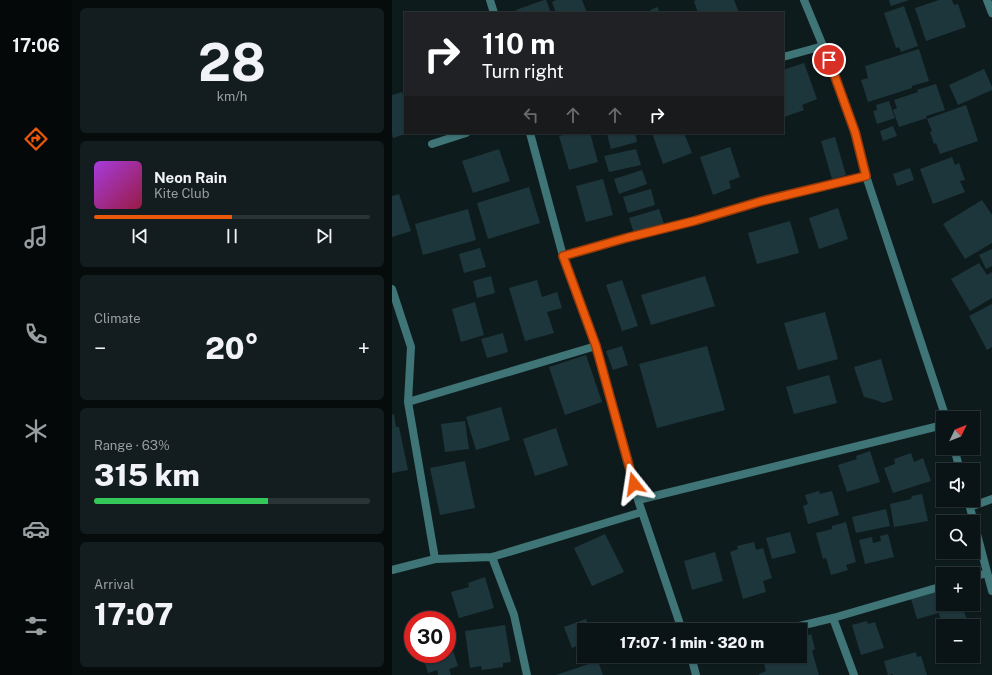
<!DOCTYPE html>
<meta charset="utf-8">
<style>
body{margin:0;font-family:"Public Sans",sans-serif;background:#131d1f;color:#f1f3f6;height:100vh;display:flex;flex-direction:column;font-size:15px;white-space:nowrap}
*{box-sizing:border-box;margin:0}
p{font-size:13px;color:#999ea1}
.icon{flex:none;width:22px;height:22px;fill:none;stroke:currentColor;stroke-width:2;stroke-linecap:round;stroke-linejoin:round}
.map{position:relative;flex:1;overflow:hidden}
.sheet{display:flex;flex-direction:column;gap:8px;padding:8px;background:#060b0c;width:320px}
.sheet>*{flex:none}
.top-card{position:absolute;left:12px;top:12px;width:380px;height:122px;border-radius:0px;box-shadow:0 1px 3px #0004,0 0 0 1px #2a3335;background:#202124;color:#fff;overflow:hidden}
.needle{width:26px;rotate:47deg}
.fabs{position:absolute;left:544px;top:411px;display:grid;gap:8px}
.fabs a{display:grid;place-items:center;width:44px;height:44px;border-radius:0px;background:#0a1416;box-shadow:0 1px 3px #0004,0 0 0 1px #2a3335;font-size:20px}
.speed{position:absolute;left:12px;top:611px;display:flex;gap:8px;font-size:20px;font-weight:700;text-align:center}
.speed>*{display:grid;place-content:center;width:52px;height:52px;border-radius:50%;background:#0a1416;box-shadow:0 1px 3px #0004,0 0 0 1px #2a3335;line-height:1}
.speed .limit{border:6px solid #d22;background:#fff;color:#111}
.pin{position:absolute;display:grid;place-items:center;width:34px;height:34px;color:#fff;margin:-17px;border:2px solid #fff;border-radius:50%;box-shadow:0 1px 4px #0007}
.me{position:absolute;width:44px;margin:-22px;rotate:345deg;stroke-linejoin:round;filter:drop-shadow(0 0 3px #0008)}
.turn{display:flex;align-items:center;gap:14px;height:84px;padding:0 12px;font-size:18px}
.turn .icon{width:52px;height:52px;stroke-width:2.5}
.turn b{display:block;font-size:28px;line-height:34px}
.lanes{display:flex;align-items:center;height:38px;padding:0 12px;background:#0003;justify-content:center;gap:20px;direction:ltr}
.lanes .off{opacity:.35}
.big{font-size:30px;font-weight:800;line-height:1.1}
.sheet .tile{flex:1;display:flex;flex-direction:column;justify-content:center;gap:6px;min-width:0;padding:0 14px;border-radius:6px;background:#131d1f}
.sheet .dial{align-items:center;gap:0}
.dial b{font-size:52px;line-height:1}
.song{display:flex;align-items:center;gap:12px}
.cover{width:48px;height:48px;border-radius:6px;background:linear-gradient(135deg,hsl(280 70% 55%),hsl(340 70% 35%))}
.played{height:4px;border-radius:2px;background:linear-gradient(90deg,#ea580c 50%,#2a3335 50%)}
.keys{display:flex;justify-content:space-around;direction:ltr}
.heat{display:flex;justify-content:space-between;align-items:center;font-size:22px;direction:ltr}
.charge{height:6px;border-radius:3px;background:linear-gradient(90deg,#34c759 63%,#2a3335 0)}
.trip{position:absolute;left:185px;top:623px;width:230px;height:40px;border-radius:0px;background:#0a1416;box-shadow:0 1px 3px #0004,0 0 0 1px #2a3335;font-weight:800;line-height:40px;text-align:center}
main{display:flex;flex:1;min-height:0}
.tabs{display:flex;flex-direction:column;width:72px;justify-content:space-around;align-items:center;background:#040809;color:#999ea1}
.tabs .icon{width:28px;height:28px}
.tabs .on{color:#ea580c}
.tabs b{font-size:18px;color:#f1f3f6}
.map>svg:first-child{display:block}
.building{fill:#1d363c}
.lines{fill:none;stroke-linecap:round;stroke-linejoin:round}
.street{stroke:#3f7577;stroke-width:8}
.route-casing{stroke:#983908;stroke-width:10}
.route{stroke:#ea580c;stroke-width:7}
</style>
<main>
<nav class="tabs">
<b>17:06</b>
<svg class="icon on" aria-label="directions" viewBox="0 0 24 24"><path d="M12 3l9 9-9 9-9-9zM9 14v-3h6M13 9l2 2-2 2"/></svg>
<svg class="icon" aria-label="music" viewBox="0 0 24 24"><path d="M9 18V5l10-2v13"/><circle cx="6" cy="18" r="3"/><circle cx="16" cy="16" r="3"/></svg>
<svg class="icon" aria-label="phone" viewBox="0 0 24 24"><path d="M5 4h4l2 5-3 2q2 4 5 5l2-3 5 2v4C11 20 4 13 5 4z"/></svg>
<svg class="icon" aria-label="climate" viewBox="0 0 24 24"><path d="M12 3v18M4 7l16 10M4 17L20 7"/></svg>
<svg class="icon" aria-label="car" viewBox="0 0 24 24"><path d="M5 17H2v-5l4-1 3-4h7l3 4 3 1v5h-3M9 17h6M6 11h13"/><circle cx="7" cy="17" r="2"/><circle cx="17" cy="17" r="2"/></svg>
<svg class="icon" aria-label="filters" viewBox="0 0 24 24"><path d="M4 7h16M4 17h16"/><circle cx="9" cy="7" r="2"/><circle cx="15" cy="17" r="2"/></svg>
</nav>
<section class="sheet">
<div class="tile dial"><b>28</b><p>km/h</p></div>
<div class="tile">
<div class="song"><i class="cover"></i><div><b>Neon Rain</b><p>Kite Club</p></div></div>
<div class="played"></div>
<div class="keys"><svg class="icon" aria-label="previous" viewBox="0 0 24 24"><path d="M18 5L8 12l10 7zM5 5v14"/></svg><svg class="icon" aria-label="pause" viewBox="0 0 24 24"><path d="M8 5v14M16 5v14"/></svg><svg class="icon" aria-label="next" viewBox="0 0 24 24"><path d="M6 5l10 7-10 7zM19 5v14"/></svg></div>
</div>
<div class="tile"><p>Climate</p>
<div class="heat"><a>−</a><b class="big">20°</b><a>+</a></div>
</div>
<div class="tile"><p>Range · 63%</p><b class="big">315 km</b><div class="charge"></div></div>
<div class="tile"><p>Arrival</p><b class="big">17:07</b></div>
</section>
<div class="map">
<svg width="600" height="675" viewBox="0 0 600 675">
<rect width="100%" height="100%" fill="#0e1b1d"/>
<!-- building -->
<path class="building" d="M152,0h2l5,13h-34l-1,-3z
M164,0h26l5,13h-31l-4,-11z
M304,0h38l5,13h-41l-4,-12z
M497,0h20l-18,6z
M547,0h13l2,5 4,-1 8,23 -40,14 -11,-33z
M512,6l14,40 -17,6 -2,-5 -3,1 -12,-35z
M266,7l1,6h-8l-1,-3z
M527,49l10,32 -17,5v2l-44,14 -7,-22 7,-2 -3,-12z
M412,63l13,36 -15,6 2,5 -20,7 -1,-47z
M592,69l8,18v3l-34,15 -9,-20z
M544,84l9,26 -19,6 1,2 -28,9 -6,-17 4,-2 -3,-8 24,-8 -1,-2z
M10,92l3,8v33h4l-16,5 -1,-4v-39z
M497,101l6,17 -18,6 -4,-13 4,-1 -1,-5z
M574,105l12,36 -38,13 -4,-11 -2,1 -4,-12 2,-1 -5,-12z
M501,126l4,10 -14,5 -3,-10z
M178,133h20l8,29 -29,8 -10,-34z
M217,133h26l2,9 -26,7 -4,-15z
M260,133h32l8,20 -29,11z
M443,137l11,38 -14,4 -11,-38z
M338,147l10,30 -11,4 2,7 -18,7 -13,-38z
M107,149l11,32 -37,12 -11,-32z
M244,149l5,16 -32,7 -5,-16z
M560,157l3,8 4,-2 6,17 -5,1 5,11 -32,12 -13,-35z
M518,168l4,12 -17,6 -4,-12z
M250,170l5,14 -28,10 -5,-15z
M211,179l10,36 -27,7 -10,-36z
M137,187l11,36 -52,16 -11,-36z
M259,189l4,16 -27,8 -5,-16z
M7,194l12,37 -19,6v-41z
M590,200l10,15v28l-27,16 -22,-35z
M446,208l10,31 -29,10 -10,-31z
M76,209l8,31 -53,15 -8,-31z
M267,209l5,15 -30,9 -5,-15z
M398,221l9,32 -42,11 -9,-31z
M88,248l6,19 -22,6 -5,-19z
M600,249v17l-6,3 -7,-14z
M587,263l8,12 5,-3v26l-22,13 -19,-32z
M99,276l4,17 -18,5 -4,-17z
M313,276l10,30 -64,19 -10,-30z
M145,280l5,17 15,-5 5,16 -15,4 7,21 -29,8 -16,-53z
M230,280l16,46 -16,5 -16,-46z
M83,302l9,33 -23,7 -9,-33z
M600,304v43l-5,3 -18,-34z
M433,312l13,47 -40,11 -14,-47z
M111,333l5,19 -21,6 -6,-19z
M230,346l6,19 -15,5 -7,-19z
M315,346l18,64 -68,18 -18,-64z
M194,355l16,47 -37,13 -16,-48z
M489,359l12,41 -10,3 -7,-3 -12,-3 -10,-30z
M437,375l8,28 -43,11 -8,-27z
M109,407l9,33 -34,10 -10,-33z
M2,414l2,13h3l9,43 -16,3v-58z
M73,421l4,28 -24,3 -4,-28z
M164,428l12,37 -33,11 -12,-37z
M478,451l10,31 -33,10 -9,-27 19,-6 -1,-3z
M519,453l3,9 9,-4 8,23 -38,12 -9,-25 11,-4 -1,-5z
M73,461l10,47 -35,7 -10,-47z
M427,491l1,3 12,-3 7,24 -31,9 -5,-18 5,-2 -3,-9z
M530,494l6,27 -34,6 -4,-23 21,-5 1,-3z
M494,509l4,17 -34,7 -4,-16z
M454,522l10,40 -10,3 2,5 -17,5 -5,-17 -3,1 -7,-26 16,-4v-3z
M398,532l6,21 -24,6 -6,-21z
M213,534l19,38 -32,14 -18,-38z
M496,534l6,23 -29,7 -6,-24 13,-3 1,6 8,-2 -1,-5z
M362,542l2,8 7,-2 9,30 -9,3 3,11 -23,7 -13,-47 8,-3 -1,-3z
M323,552l8,29 -31,9 -8,-29z
M93,577l9,31 -35,10 -8,-26 18,-5 -1,-4z
M551,590v14h19l6,20 -6,2h-20l-3,-13 -22,6 -6,-20z
M194,619l4,11h-6v13l-12,5 -8,-21z
M475,621l1,3 7,-2 9,26 -23,7 -9,-30z
M61,625l4,13 -10,3v-14z
M113,625l6,37 -8,1v4l-21,3 -1,-4 -11,2 -5,-37z
M411,627l3,9 5,-2 4,15 -3,2 7,24h-60v-1l7,-3 -4,-15h38v-26z
M58,641l8,25 -9,3 2,6h-13l-1,-5 -9,3 -6,-19h25v-12z
M524,652l1,5 4,-1 6,19h-34v-1l-5,1 -4,-14z
M206,661l5,14h-47z"/>
<g class="lines">
<!-- street -->
<path class="street" d="M98,0l4,13
M412,0l19,46 32,86 11,44 80,242
M595,0l5,13
M391,57l40,-11
M138,133l33,123 33,90 42,154
M40,144l34,-11
M171,256l63,-18 68,-17 69,-20 103,-25
M0,289l19,58 -3,55 27,157
M16,402l188,-56
M562,448l6,22
M576,500l24,91
M578,507l22,-8
M100,557l22,58 13,60
M0,570l43,-11 57,-2 150,-45
M581,577l14,-4
M441,618l21,57
M290,630l-44,-130 305,-75
M391,630l50,-12 110,-32
M299,656l5,19"/>
</g>
<g class="lines">
<defs>
<path id="route" d="M242,484l-38,-138 -33,-90 63,-18 68,-17 68,-20 104,-25 -11,-44 -26,-72"/>
</defs>
<!-- route casing -->
<use href="#route" class="route-casing"/>
<!-- route -->
<use href="#route" class="route"/>
</g>
</svg>
<div class="fabs">
<a><svg class="needle" viewBox="-14 -14 28 28"><path d="M0-13l5 13h-10z" fill="#e53935"/><path d="M0 13l5-13h-10z" fill="#999ea1"/></svg></a>
<a><svg class="icon" aria-label="sound" viewBox="0 0 24 24"><path d="M4 9h4l5-4v14l-5-4H4zM17 9q2 3 0 6"/></svg></a>
<a><svg class="icon" aria-label="search" viewBox="0 0 24 24"><circle cx="10" cy="10" r="6"/><path d="M15 15l6 6"/></svg></a>
<a>+</a>
<a>−</a>
</div>
<div class="speed"><div class="limit">30</div></div>
<div class="pin" style="left:437px;top:60px;background:#d93025"><svg class="icon" aria-label="arrive" viewBox="0 0 24 24"><path d="M6 21V4h12l-3 4 3 4H6"/></svg></div>
<svg class="me" style="left:242px;top:484px" viewBox="-20 -20 40 40"><path d="M0-17L14 15 0 8-14 15z" fill="#ea580c" stroke="#fff" stroke-width="4"/></svg>
<div class="trip">17:07 · 1 min · 320 m</div>
<div class="top-card">
<div class="turn"><svg class="icon" aria-label="right" viewBox="0 0 24 24"><path d="M7 20v-9h11M14 6l5 5-5 5"/></svg><div><b>110 m</b>Turn right</div></div>
<div class="lanes"><svg class="icon off" aria-label="left" viewBox="0 0 24 24"><path d="M17 20v-9H6M10 6l-5 5 5 5"/></svg><svg class="icon off" aria-label="ahead" viewBox="0 0 24 24"><path d="M12 20V5M6 11l6-6 6 6"/></svg><svg class="icon off" aria-label="ahead" viewBox="0 0 24 24"><path d="M12 20V5M6 11l6-6 6 6"/></svg><svg class="icon" aria-label="right" viewBox="0 0 24 24"><path d="M7 20v-9h11M14 6l5 5-5 5"/></svg></div>
</div>
</div>
</main>
